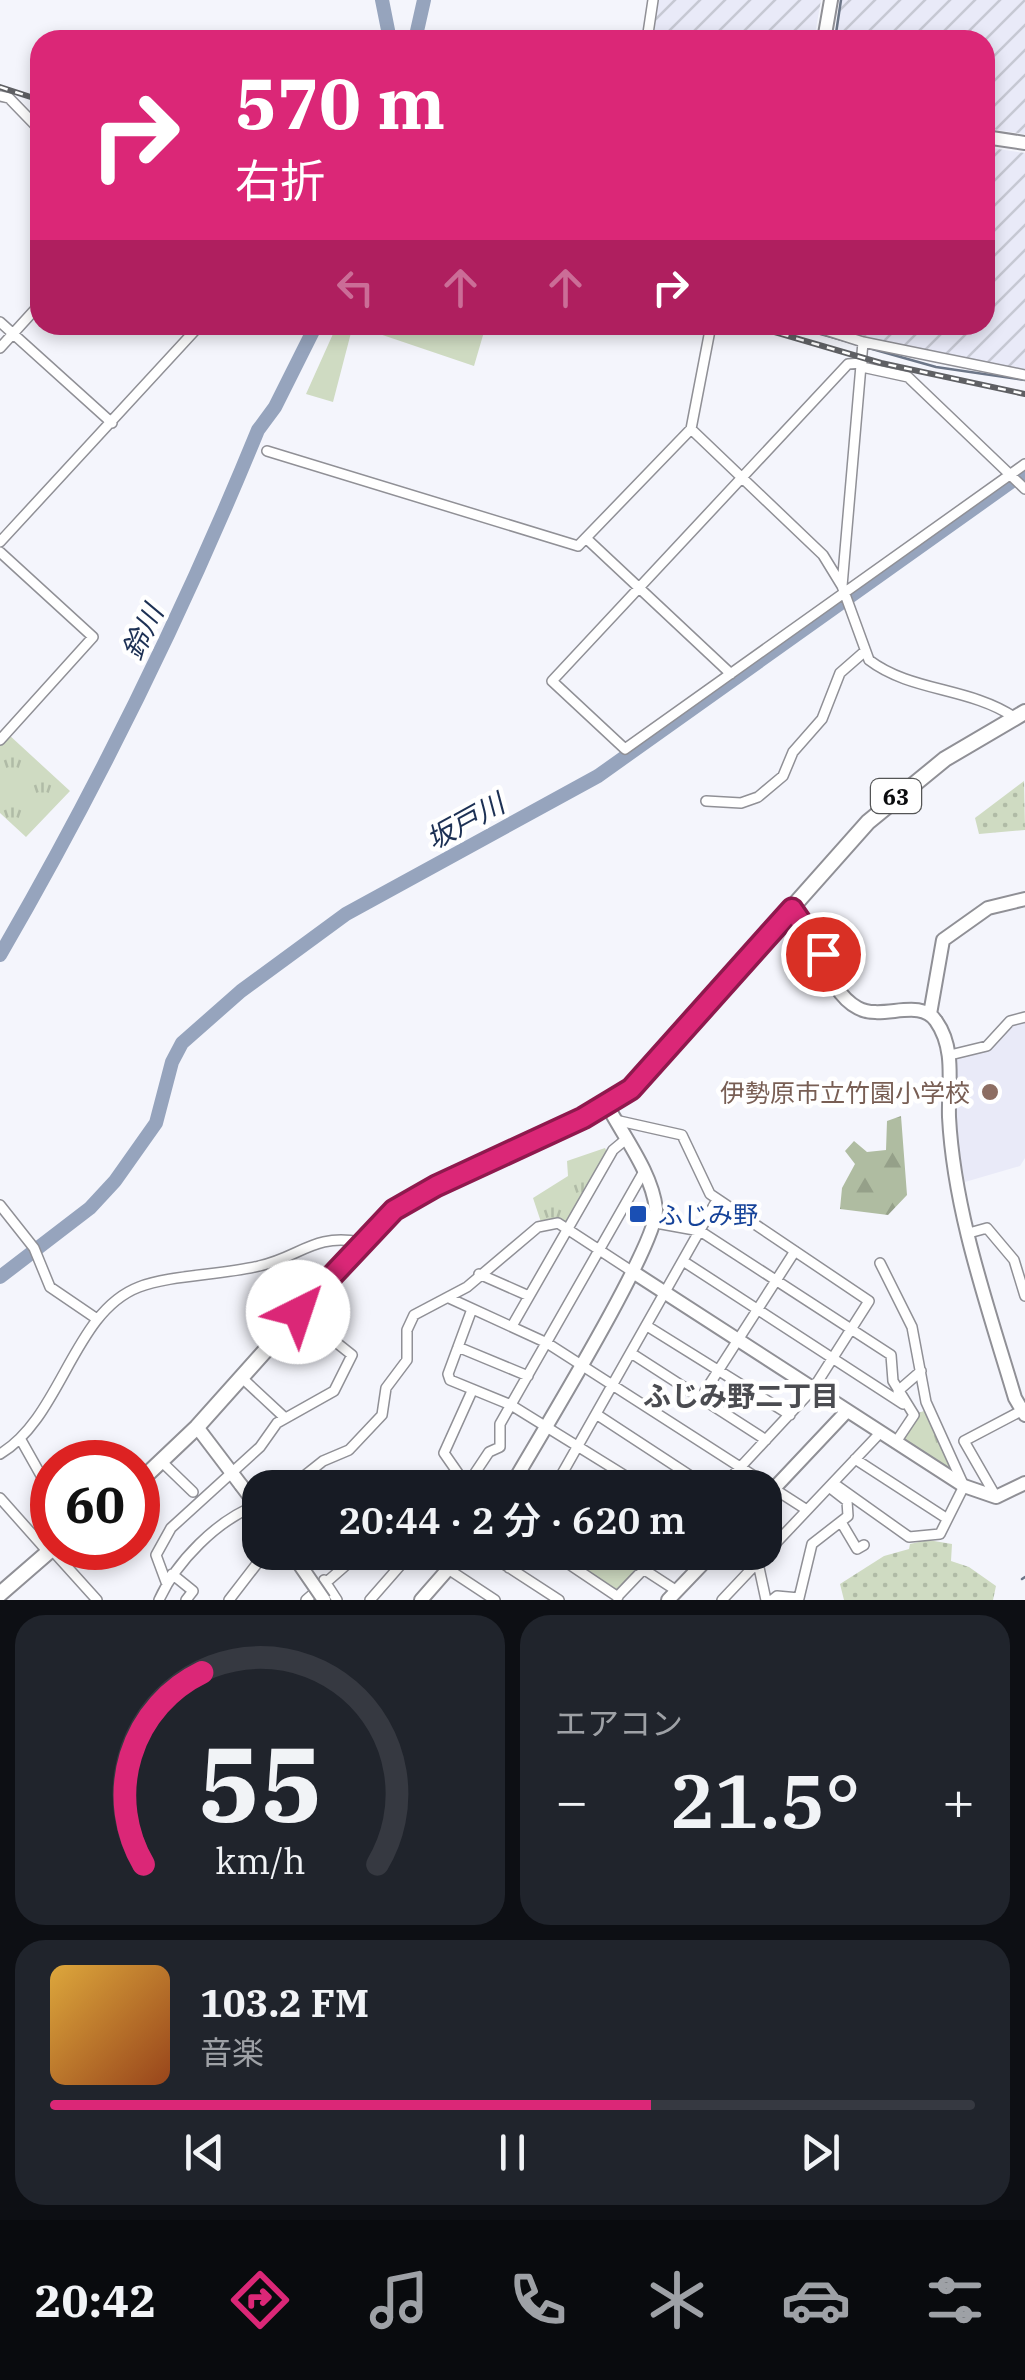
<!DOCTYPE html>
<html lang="ja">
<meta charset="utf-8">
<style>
body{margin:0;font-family:"IBM Plex Serif","Noto Sans JP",serif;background:#20242c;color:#f1f3f6;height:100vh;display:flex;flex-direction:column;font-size:38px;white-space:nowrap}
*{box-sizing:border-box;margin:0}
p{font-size:32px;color:#9ea1a6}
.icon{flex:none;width:55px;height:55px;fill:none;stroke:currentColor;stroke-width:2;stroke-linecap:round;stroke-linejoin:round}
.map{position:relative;height:1600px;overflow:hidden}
.drawer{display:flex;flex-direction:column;gap:15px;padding:15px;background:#0d0f14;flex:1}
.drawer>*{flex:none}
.hud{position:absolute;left:30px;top:30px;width:965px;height:305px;border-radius:30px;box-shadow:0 5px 15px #0003;background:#db2777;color:#fff;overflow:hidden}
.speed{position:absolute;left:30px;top:1440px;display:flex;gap:20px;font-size:50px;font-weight:700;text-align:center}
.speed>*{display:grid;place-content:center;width:130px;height:130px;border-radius:50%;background:#171b24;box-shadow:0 5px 15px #0003;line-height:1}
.speed .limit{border:15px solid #d22;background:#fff;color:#111}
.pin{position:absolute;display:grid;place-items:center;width:85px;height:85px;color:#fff;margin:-42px;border:5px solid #fff;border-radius:50%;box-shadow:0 2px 10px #0007}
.me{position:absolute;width:110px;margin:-55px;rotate:41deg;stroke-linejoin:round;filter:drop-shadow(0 0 8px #0008)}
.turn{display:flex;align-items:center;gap:35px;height:210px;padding:0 40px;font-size:45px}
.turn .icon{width:130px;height:130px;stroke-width:2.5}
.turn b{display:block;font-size:70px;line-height:85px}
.lanes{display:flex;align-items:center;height:95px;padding:0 40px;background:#0003;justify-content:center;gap:50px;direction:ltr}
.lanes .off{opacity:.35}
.big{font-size:75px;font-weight:600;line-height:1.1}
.drawer .widget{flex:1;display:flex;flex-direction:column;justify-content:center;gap:15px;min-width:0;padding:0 35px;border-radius:30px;background:#20242c}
.drawer .dial{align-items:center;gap:0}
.dial svg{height:260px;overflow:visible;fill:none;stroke:#363941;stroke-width:7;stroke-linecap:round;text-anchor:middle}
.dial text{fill:#f1f3f6;stroke:none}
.song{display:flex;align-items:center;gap:30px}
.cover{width:120px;height:120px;border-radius:15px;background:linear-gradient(135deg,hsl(40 70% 55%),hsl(20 70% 35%))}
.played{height:10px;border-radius:5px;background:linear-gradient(90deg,#db2777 65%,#363941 65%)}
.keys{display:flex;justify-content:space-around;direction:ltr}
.heat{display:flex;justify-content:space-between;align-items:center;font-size:55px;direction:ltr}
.drawer .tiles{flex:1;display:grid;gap:15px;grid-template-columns:1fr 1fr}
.widget:last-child{grid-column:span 2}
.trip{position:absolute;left:242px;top:1470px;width:540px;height:100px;border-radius:30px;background:#171b24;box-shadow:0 5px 15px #0003;font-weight:600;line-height:100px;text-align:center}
.tab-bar{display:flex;height:160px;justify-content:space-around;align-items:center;background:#090b0e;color:#9ea1a6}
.tab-bar .icon{width:70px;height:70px}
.tab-bar .on{color:#db2777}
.tab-bar b{font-size:45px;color:#f1f3f6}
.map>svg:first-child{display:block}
.built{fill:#e9eaf8}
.industrial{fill:url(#industrial-furrows)}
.grass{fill:url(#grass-dots)}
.forest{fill:url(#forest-firs)}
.park{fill:url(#park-tufts)}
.pitch{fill:#cfdbc2}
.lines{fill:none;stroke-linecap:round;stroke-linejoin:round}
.stream{stroke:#6c7688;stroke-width:2.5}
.river{stroke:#96a4bd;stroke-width:14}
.street-casing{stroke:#909096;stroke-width:12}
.secondary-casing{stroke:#909096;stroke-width:16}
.primary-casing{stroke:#909096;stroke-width:18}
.street{stroke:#fff;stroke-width:9}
.secondary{stroke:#fff;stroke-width:12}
.primary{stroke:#fff;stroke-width:14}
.rail-casing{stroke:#5f6064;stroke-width:6}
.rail{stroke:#fff;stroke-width:2.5;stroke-dasharray:8;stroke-linecap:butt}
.secondary-bridge-casing{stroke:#909096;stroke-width:16;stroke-linecap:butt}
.secondary-bridge{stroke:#fff;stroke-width:12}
.route-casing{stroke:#8e194d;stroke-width:25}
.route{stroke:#db2777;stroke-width:18}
.education-dot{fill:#8d6e63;stroke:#fff;stroke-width:4}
.transit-dot{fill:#1a4fb4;stroke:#fff;stroke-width:4}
.labels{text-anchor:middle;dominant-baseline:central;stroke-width:9;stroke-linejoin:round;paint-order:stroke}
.shield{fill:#fff;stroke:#545556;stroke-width:2.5}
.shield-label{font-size:22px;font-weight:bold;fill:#0b0c0e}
.education-label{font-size:25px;fill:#785e54;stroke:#fff;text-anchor:end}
.transit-label{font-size:25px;fill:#164399;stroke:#fff;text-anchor:start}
.water-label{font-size:28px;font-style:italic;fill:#1c3054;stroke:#fff}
.neighbourhood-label{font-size:28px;font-weight:bold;fill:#4b4c51;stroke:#fff}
</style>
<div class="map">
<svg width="1025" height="1600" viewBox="0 0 1025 1600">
<defs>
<pattern id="industrial-furrows" width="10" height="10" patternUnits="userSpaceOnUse" patternTransform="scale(2.5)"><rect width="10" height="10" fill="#e9eaf8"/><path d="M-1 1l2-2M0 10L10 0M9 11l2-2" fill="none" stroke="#c6c8d3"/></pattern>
<pattern id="grass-dots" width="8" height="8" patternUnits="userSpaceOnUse" patternTransform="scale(2.5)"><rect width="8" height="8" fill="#cfdbc2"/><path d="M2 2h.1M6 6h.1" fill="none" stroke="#b0bba6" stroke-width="1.8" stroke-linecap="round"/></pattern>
<pattern id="forest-firs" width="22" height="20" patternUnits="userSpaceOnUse" patternTransform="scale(2.5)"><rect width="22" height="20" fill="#afbca1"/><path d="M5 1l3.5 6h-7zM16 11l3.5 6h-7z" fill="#95a089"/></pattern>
<pattern id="park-tufts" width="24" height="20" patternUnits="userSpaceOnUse" patternTransform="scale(2.5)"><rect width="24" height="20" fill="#cfdbc2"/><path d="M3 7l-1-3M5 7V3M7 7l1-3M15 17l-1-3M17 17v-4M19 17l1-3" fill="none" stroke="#b0bba6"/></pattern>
</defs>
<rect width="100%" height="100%" fill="#f4f5fc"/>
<!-- built -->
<path class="built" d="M1025,1020v138l-5,8 -55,16 -11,-57 1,-66 33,-12 22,-23z"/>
<!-- industrial -->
<path class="industrial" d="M657,0h164l-7,40h-164z
M840,0h185v134l-40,-6v-88h-151z
M985,147l40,6v218l-114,-22 -86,-24h160z"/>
<!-- grass -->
<path class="grass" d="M1024,781l1,49 -46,4 -4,-16z
M928,1540l24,4 -1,17 18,6 27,19 -3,14h-149l-4,-16 44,-28 25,-7 1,-5z"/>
<!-- forest -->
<path class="forest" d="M901,1116l6,79 -19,20 -48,-6 2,-21 13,-24 -10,-13 9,-10 13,11 19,-2 1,-29z"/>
<!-- park -->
<path class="park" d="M8,734l62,57 -44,46 -26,-24v-70z
M605,1148l2,4 -41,73 -25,-3 -8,-24 35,-22 -1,-15z
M927,1410l25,58 -6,3 -45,-33 14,-24z
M571,1553h39l27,18 -20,20 -51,-31z"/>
<!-- pitch -->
<path class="pitch" d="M337,325h149l-12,41 -121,-41 -20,77 -27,-8z"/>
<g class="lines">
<!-- stream -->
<path class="stream" d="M371,40l3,-4
M835,40l6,-40
M788,325l65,18
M865,347l71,20 89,13
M1022,1579l3,-2"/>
<!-- river -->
<path class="river" d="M382,0l8,40
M415,40l9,-40
M0,955c98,-169 184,-344 258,-525l17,-23 41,-82
M0,1277l90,-69 25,-27 41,-58 16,-61 10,-19 59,-52 105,-77 252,-138 427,-304"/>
<defs>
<path id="street" d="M647,40l6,-40
M0,96l9,2 31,32
M0,322l112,101
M810,325l53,17 -21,244
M863,342l162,33
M0,348l40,-44
M862,363l-14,1 -296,317 73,68 400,-285
M862,367l46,10 117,112
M691,429l20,-104
M267,451l311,95 113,-117 132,126 19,31 27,74c42,32 100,27 145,57
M588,540l143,134
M0,542l200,-217
M0,552l93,85 -93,103
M706,801l35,2 17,-6 25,-21 10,-24 29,-33 18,-46 24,-21
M950,1055l37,-9 23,-25 15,-4
M615,1120l67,15 28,59 159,107 -56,88 -92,99
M0,1205l34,43 16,39 47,32
M656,1223l44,8 191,124 2,26 21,34 -18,27
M969,1233l18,-5 27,32 11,36
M683,1261l220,143
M479,1274l50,22
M449,1298l98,45 260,167
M472,1309l-24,65 2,6 61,25 134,83
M512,1326l101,-176 12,-10
M647,1326l143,89
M458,1347l70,29
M631,1353l135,87
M241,1377l43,40
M898,1391l23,-20
M700,1399l95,-148
M596,1414l113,74
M21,1440l22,39
M0,1454c62,-37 73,-142 139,-167 30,-12 85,-12 120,-21 41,-9 55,-33 101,-24
M855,1459l91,59
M162,1462l31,30
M307,1474l11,14
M460,1476l-16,-23 28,-62
M561,1476l18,12
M833,1483l76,54 31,-3 24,-48 -38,-84 -14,-75 -32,-64
M289,1488l34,-27 26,-11 33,-35 4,-27 21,-28v-30l7,-15 53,-28 71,-60 20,-4 75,49
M422,1488l5,-10 15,2 23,-4
M465,1488l24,-36 11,-5v-23l143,-251
M554,1488l163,-288
M995,1495l-31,-54 57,-30
M0,1498l48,54
M841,1522l16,27 7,-4
M51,1549l46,51
M485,1552l74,48
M551,1552l67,45
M617,1552l60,39
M744,1552l14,11 8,37
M509,1568l8,-16
M448,1569l47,31
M172,1574l21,17 -7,9
M324,1580l13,20
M166,1582l-10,-27 15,-27 89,-81 17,-24 57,-32 18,-36 -54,-43
M617,1597l43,-45
M159,1600c17,-38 58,-80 98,-95
M229,1600l37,-48
M306,1600l55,-48
M370,1600l42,-48
M722,1600l158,-167
M772,1600l5,-4 22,2 13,-54 36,-28 -1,-15 -18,-14"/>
<path id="secondary" d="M824,40l7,-40
M985,137l40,6
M792,909c30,25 31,81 66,99 24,13 62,-11 78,13 20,28 12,64 13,96 5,95 39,190 66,281l10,17
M930,1014l13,-74 45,-32 37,-9
M633,1272l331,214 32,11 29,-14
M197,1427l44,58
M510,1488c25,-44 149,-245 146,-279 -4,-36 -32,-72 -49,-104
M765,1498l82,-87
M421,1600l42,-48
M668,1600l46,-48"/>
<path id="primary" d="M138,1483l59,-56 186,-208 53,-33 122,-55 73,-42 237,-267 77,-63 80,-47
M0,1594l53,-46"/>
</defs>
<!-- street casing -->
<use href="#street" class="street-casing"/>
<!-- secondary casing -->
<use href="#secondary" class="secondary-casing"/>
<!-- primary casing -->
<use href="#primary" class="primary-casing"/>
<!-- street -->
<use href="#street" class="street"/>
<!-- secondary -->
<use href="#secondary" class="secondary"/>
<!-- primary -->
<use href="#primary" class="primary"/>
<defs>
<path id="rail" d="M0,87l40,13
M750,325l131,38 144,31"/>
</defs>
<!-- rail casing -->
<use href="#rail" class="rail-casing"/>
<!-- rail -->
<use href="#rail" class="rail"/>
<defs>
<path id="secondary-bridge" d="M241,1485l19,25
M291,1552l33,48"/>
</defs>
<!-- secondary-bridge casing -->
<use href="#secondary-bridge" class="secondary-bridge-casing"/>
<!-- secondary-bridge -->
<use href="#secondary-bridge" class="secondary-bridge"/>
</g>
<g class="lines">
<defs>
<path id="route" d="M298,1312l96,-102 42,-24 147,-68 48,-29 161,-180 31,45"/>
</defs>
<!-- route casing -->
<use href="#route" class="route-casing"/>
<!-- route -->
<use href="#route" class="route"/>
</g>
<!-- markers -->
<circle class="education-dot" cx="990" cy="1092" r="10"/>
<rect class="transit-dot" x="628" y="1204" width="20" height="20" rx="5"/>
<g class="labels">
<!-- shield labels -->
<rect class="shield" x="871" y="779" width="50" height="34" rx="8"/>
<g class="shield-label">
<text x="896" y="796">63</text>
</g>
<!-- education labels -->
<g class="education-label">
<text x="970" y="1092">伊勢原市立竹園小学校</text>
</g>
<!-- transit labels -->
<g class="transit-label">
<text x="658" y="1214">ふじみ野</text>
</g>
<!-- water labels -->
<g class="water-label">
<text transform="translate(142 632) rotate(-64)">鈴川</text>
<text transform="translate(465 821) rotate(-29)">坂戸川</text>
</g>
<!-- neighbourhood labels -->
<g class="neighbourhood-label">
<text x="741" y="1395">ふじみ野二丁目</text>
</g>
</g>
</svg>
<div class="speed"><div class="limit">60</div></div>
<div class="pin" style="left:823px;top:954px;background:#d93025"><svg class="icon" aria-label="arrive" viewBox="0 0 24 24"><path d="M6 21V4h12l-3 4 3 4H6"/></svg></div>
<svg class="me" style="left:298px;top:1312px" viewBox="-20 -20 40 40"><circle r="19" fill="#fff"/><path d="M0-13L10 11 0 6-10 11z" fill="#db2777"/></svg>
<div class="trip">20:44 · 2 分 · 620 m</div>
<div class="hud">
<div class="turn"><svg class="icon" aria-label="right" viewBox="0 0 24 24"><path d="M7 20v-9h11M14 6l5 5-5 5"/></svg><div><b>570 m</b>右折</div></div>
<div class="lanes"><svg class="icon off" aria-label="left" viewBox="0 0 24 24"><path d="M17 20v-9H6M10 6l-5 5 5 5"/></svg><svg class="icon off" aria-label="ahead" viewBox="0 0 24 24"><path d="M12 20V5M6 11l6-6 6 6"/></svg><svg class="icon off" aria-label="ahead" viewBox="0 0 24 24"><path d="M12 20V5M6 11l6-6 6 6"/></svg><svg class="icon" aria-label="right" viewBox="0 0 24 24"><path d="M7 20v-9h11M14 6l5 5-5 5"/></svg></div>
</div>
</div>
<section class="drawer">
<div class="tiles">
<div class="widget dial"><svg viewBox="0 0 100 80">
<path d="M14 69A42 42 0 1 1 86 69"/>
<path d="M14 69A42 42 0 0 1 32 10" stroke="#db2777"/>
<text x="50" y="56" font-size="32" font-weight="700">55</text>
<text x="50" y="72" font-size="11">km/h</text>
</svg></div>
<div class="widget"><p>エアコン</p>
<div class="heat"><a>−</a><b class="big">21.5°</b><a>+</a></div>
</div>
<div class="widget">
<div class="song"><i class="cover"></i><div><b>103.2 FM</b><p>音楽</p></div></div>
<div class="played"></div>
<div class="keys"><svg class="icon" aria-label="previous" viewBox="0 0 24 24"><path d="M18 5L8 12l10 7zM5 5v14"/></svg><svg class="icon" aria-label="pause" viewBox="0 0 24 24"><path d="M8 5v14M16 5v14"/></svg><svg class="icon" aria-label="next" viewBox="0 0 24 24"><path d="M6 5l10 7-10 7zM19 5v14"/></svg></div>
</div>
</div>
</section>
<nav class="tab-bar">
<b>20:42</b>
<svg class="icon on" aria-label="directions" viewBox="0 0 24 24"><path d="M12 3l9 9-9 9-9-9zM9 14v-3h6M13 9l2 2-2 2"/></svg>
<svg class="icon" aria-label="music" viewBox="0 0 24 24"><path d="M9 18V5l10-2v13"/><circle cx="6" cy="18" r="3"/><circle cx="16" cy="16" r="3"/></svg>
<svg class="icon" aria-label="phone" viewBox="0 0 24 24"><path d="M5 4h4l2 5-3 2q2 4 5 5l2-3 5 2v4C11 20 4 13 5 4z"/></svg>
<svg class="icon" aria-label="climate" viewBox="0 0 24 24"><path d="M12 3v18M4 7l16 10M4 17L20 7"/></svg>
<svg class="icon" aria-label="car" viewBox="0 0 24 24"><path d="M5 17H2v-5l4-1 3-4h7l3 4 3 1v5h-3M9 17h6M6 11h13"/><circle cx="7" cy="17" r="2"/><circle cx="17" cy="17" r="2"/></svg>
<svg class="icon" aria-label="filters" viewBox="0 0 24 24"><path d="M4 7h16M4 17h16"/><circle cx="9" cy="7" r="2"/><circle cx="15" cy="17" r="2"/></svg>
</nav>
